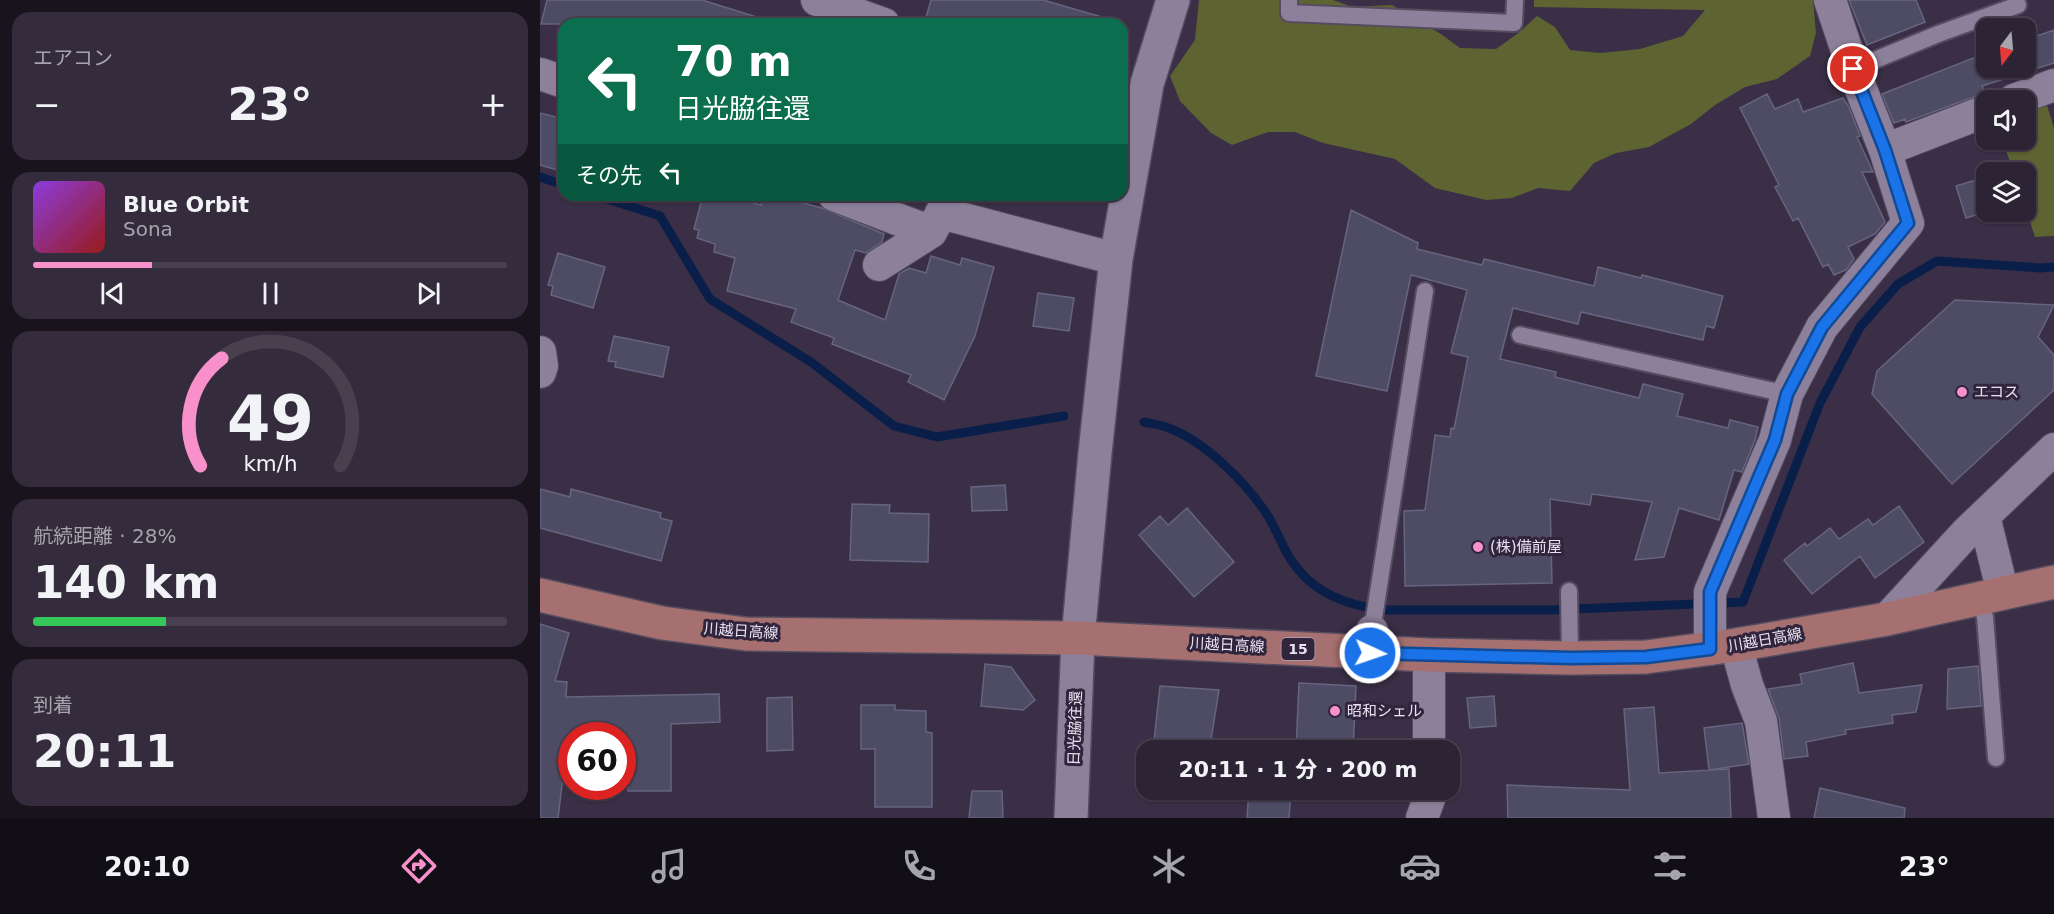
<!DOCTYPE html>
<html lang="ja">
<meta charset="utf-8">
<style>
body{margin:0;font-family:"DejaVu Sans","Noto Sans JP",sans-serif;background:#342b3c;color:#f1f3f6;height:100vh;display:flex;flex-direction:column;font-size:22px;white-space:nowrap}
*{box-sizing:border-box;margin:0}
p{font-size:20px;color:#a6a4ac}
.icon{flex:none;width:33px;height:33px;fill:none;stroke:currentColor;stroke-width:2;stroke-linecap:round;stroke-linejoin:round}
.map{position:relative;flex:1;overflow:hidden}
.drawer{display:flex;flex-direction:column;gap:12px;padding:12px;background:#18131d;width:540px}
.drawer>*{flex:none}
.top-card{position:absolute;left:18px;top:18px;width:570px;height:183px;border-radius:18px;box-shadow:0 2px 4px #0004,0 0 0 2px #48404f;background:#0b6e4f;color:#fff;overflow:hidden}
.needle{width:39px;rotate:196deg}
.tools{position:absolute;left:1436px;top:18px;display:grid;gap:12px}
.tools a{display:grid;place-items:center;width:60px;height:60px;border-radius:12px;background:#2c2334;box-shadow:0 2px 4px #0004,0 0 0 2px #48404f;font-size:30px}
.speed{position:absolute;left:18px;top:722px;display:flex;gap:12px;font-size:30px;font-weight:700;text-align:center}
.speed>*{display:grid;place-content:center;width:78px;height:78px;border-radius:50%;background:#2c2334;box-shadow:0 2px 4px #0004,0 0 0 2px #48404f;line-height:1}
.speed .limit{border:9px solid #d22;background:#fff;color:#111}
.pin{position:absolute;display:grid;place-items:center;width:51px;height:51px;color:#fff;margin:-26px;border:3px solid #fff;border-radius:50%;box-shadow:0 2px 6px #0007}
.me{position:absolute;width:66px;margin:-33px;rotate:93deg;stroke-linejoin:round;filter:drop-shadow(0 0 4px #0008)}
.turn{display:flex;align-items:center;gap:21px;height:126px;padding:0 18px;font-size:27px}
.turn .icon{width:78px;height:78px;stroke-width:2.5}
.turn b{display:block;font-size:42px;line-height:51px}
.then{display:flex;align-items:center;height:57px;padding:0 18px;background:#0003;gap:12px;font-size:22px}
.big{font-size:45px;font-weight:700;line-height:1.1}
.drawer .card{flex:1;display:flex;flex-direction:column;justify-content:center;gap:9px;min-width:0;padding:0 21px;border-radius:18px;background:#342b3c}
.drawer .dial{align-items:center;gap:0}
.dial svg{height:156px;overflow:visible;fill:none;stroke:#48404f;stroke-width:7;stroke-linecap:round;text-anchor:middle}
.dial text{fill:#f1f3f6;stroke:none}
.song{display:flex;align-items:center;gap:18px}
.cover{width:72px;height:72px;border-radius:9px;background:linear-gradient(135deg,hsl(270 70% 55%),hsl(0 70% 35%))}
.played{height:6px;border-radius:3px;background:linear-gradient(90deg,#f890cb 25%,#48404f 25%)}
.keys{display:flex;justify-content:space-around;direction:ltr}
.heat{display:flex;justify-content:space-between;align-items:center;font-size:33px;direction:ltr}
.charge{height:9px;border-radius:4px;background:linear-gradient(90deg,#34c759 28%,#48404f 0)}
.trip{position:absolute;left:596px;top:740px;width:324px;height:60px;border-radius:18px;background:#2c2334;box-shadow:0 2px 4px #0004,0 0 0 2px #48404f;font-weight:700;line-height:60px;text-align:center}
.tab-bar{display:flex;height:96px;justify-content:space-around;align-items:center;background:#120e15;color:#a6a4ac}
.tab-bar .icon{width:42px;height:42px}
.tab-bar .current{color:#f890cb}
.tab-bar b{font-size:27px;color:#f1f3f6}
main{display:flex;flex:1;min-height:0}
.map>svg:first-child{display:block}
.green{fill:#5e6332}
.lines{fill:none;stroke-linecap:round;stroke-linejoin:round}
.stream{stroke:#091f49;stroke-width:9}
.building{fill:#4e4c65;stroke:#66647f;stroke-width:1.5}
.lane-casing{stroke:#554c5f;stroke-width:20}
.street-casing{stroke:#554c5f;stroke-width:34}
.secondary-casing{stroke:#554c5f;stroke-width:36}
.primary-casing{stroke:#554c5f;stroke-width:36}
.lane{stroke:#8d809b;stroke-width:16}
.street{stroke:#8d809b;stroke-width:32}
.secondary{stroke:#8d809b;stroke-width:33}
.primary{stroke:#a77070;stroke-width:33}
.route-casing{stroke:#114b97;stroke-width:15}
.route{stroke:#1a73e8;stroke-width:10}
.poi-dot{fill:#f890cb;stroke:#30253c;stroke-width:2}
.labels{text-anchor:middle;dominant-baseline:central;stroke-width:6;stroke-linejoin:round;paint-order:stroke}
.shield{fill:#30253c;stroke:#b2a9bb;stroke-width:1.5}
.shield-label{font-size:14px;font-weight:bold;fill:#e9e2f1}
.poi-label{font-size:15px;fill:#e9e2f1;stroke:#30253c;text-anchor:start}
.street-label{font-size:15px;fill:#e9e2f1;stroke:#30253c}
</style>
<main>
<section class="drawer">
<div class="card"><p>エアコン</p>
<div class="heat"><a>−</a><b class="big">23°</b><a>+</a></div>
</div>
<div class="card">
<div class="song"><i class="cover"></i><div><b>Blue Orbit</b><p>Sona</p></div></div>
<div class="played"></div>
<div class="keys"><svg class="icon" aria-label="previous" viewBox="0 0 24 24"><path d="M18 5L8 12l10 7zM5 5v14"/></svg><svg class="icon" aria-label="pause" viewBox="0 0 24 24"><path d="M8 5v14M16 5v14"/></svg><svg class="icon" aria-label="next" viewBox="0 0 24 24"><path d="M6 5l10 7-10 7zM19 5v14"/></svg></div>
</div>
<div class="card dial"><svg viewBox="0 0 100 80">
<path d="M14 69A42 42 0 1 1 86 69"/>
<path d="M14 69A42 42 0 0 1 25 14" stroke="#f890cb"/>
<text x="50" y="56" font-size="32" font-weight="700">49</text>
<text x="50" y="72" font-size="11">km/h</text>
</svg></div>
<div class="card"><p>航続距離 · 28%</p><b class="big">140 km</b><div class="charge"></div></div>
<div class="card"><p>到着</p><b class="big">20:11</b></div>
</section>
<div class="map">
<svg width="1514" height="818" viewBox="0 0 1514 818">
<rect width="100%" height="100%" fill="#3a2f46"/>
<!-- green -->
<path class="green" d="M659,0h134l19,7 40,-2 49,29 19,14 36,1 21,-15 20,-18 18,11 15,23 30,3 40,-4 43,-13 22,-26 -171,-3v-7h279l3,33 -6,23 -33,23 -32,8 -30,18 -24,19 -42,23 -33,6 -22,10 -24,28 -32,-3 -26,10 -26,2 -51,-12 -40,-29 -72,-16 -28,-11h-27l-36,13 -21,-12 -31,-32 -10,-25 25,-36z
M1505,99l9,29v108l-19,1 -10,-31v-34h-11l-12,-32h23v-34z"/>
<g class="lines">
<!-- stream -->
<path class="stream" d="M0,177l24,8
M55,195l65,21 50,83 101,63 83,64 43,11 127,-21
M604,422c9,2 19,3 27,7 34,13 73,52 93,81 10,14 16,31 24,45 22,37 56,50 96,55h166l193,-8 77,-199 40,-76 38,-43 39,-23 103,7 14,-1"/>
</g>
<!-- building -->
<path class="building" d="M7,0h155l58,18 -1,6h-218z
M391,0h112l59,17 -1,7h-177z
M1309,0h67l9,22 -58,23z
M1514,30v33l-72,23 3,7 -3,1 -76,28 -1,-3 -11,4 -12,-29 104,-41v15h39v-28z
M1227,94l8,15 23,-10 5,13 40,-14 6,9 11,29 -3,1 16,35h-11l23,50 -10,12 -27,13 6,12 -8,11 -12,5 -6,-11 -5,3 -25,-49 -5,3 -18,-34 4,-2 -39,-77z
M0,113l24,6v53l-24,-7z
M1446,177v35l-20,6 -10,-32z
M163,195h20l38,10 3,-10h10l48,13 62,26 -2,8 -16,11 -11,-3 -17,50 47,20 14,-46 10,-6 17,5 5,-17 29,9 2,-7 32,9 -19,69 -31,64 -36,-18 3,-7 -79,-31 2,-6 -43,-16 5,-13 -69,-18 8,-33 -21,-6 1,-8 -18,-6 2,-8 -5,-1z
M811,210l67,33 -1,6 65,16 2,-6 110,27 4,-19 43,11 1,-3 81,21 -9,32 -8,-2 -3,14 -122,-28 -3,12 -65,-16 -13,51 56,13 -1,5 84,21 4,-14 40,10 -6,22 51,12 2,-8 28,7 -3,13 -13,32 -8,-2 -15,50 -40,-12 -15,49 -29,3 17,-58 -60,-8 -2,11 -40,-6 2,84 -147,3 -1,-75 21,-1 10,-75 15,2 1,-9 3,1 14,-72 -17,-4 16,-63 -56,-15 -24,116 -71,-15z
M18,253l47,14 -12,41 -42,-13 2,-9 -5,-1z
M498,293l36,5 -5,33 -36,-5z
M1415,300l99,5 -16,32 16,18v35l-102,94 -80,-90 5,-23z
M74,336l55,11 -6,30 -48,-10 1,-5 -8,-1z
M465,485l2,25 -35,1 -1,-24z
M0,489l30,8 1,-8 90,24 -1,5 12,3 -11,40 -121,-33z
M312,504l38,1 -1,8 40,1 -1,48 -78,-2z
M1359,506l25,36 -49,36 -15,-22 -48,38 -28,-34 21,-17 2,3 23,-18 9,11 29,-20 5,6z
M647,508l47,54 -40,35 -55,-62 21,-19 8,9z
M0,624l29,9 -14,48 12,1 -1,15 153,-3 1,28 -49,2v67h-43v-56h-60l-10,83h-18z
M1313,663l6,30 63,-8 -6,27 -24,3 1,8 -48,7 1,4 -40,8 2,14 -24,3 -5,-41 -11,-29 34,-5 -2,-10z
M445,664l26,3 24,33 -12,10 -42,-4z
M1438,666l3,40 -34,3 1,-40z
M759,683l57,3 -3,64h-57z
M620,686l59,4 -9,56 -9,-2v6h-48z
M954,696l2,30 -26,2 -3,-30z
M252,697l1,53 -26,1v-53z
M321,705h34v5l31,1v21l6,1v74h-57v-58h-14z
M1114,707l5,66 70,-4 2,49h-223l-1,-33 123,5 -6,-81z
M1202,723l7,41 -40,6 -5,-42z
M1280,788l85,20 -1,10h-90z
M709,789l42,2 -2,27h-42z
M432,791h30l1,27h-34z"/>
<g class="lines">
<defs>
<path id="lane" d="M749,0v13l225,10 1,-23
M1313,69l85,-35 80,-29
M980,335l267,59
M1029,591l1,67
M1439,598l6,19 11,141
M832,631l53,-340"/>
<path id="street" d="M277,0l67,24
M0,74l24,8
M1474,100l40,-15
M1345,150l101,-39
M294,195l97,37
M401,213l175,46
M339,265l52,-33 7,-13
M0,352l2,14 -2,6
M1444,516l19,77
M1347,619l79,-86 88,-84
M1196,645l11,40 14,36 13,97
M1170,649v-57l65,-152 12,-46 35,-67 86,-104 -23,-73 -32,-81 -23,-69
M830,653l2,-22
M889,655v95
M882,818l8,-22v-7"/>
<path id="secondary" d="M531,818l7,-180 17,-185 21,-194 31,-175 26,-84"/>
<path id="primary" d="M0,595l122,28 84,11 332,4 351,17 141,3 76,-1 90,-12 151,-26 167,-37"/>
</defs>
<!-- lane casing -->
<use href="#lane" class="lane-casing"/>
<!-- street casing -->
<use href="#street" class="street-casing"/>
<!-- secondary casing -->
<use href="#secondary" class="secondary-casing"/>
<!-- primary casing -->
<use href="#primary" class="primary-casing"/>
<!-- lane -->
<use href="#lane" class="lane"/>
<!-- street -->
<use href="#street" class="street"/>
<!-- secondary -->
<use href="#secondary" class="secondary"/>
<!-- primary -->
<use href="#primary" class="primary"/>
</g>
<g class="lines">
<defs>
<path id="route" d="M830,653l200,5 76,-1 64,-8v-57l65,-152 12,-46 35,-67 86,-104 -23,-73 -32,-81"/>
</defs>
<!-- route casing -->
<use href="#route" class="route-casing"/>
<!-- route -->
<use href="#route" class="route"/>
</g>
<!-- markers -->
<g class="poi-dot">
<circle cx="1422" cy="392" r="6"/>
<circle cx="938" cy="547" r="6"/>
<circle cx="795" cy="711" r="6"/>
</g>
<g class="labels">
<!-- shield labels -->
<rect class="shield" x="741.5" y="638" width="33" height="22" rx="4.5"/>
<g class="shield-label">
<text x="758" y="649">15</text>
</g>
<!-- poi labels -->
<g class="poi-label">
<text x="1434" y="392">エコス</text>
<text x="950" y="547">(株)備前屋</text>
<text x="807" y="711">昭和シェル</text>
</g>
<!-- street labels -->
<g class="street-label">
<text transform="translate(201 631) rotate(4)">川越日高線</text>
<text transform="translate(1225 640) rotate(-10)">川越日高線</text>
<text transform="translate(687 645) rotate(3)">川越日高線</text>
<text transform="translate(535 728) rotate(-88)">日光脇往還</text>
</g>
</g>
</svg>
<div class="tools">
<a><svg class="needle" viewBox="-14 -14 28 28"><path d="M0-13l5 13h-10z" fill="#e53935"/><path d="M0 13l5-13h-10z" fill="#a6a4ac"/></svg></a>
<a><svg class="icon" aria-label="sound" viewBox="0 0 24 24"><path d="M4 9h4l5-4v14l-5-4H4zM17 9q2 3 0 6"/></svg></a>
<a><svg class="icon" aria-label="layers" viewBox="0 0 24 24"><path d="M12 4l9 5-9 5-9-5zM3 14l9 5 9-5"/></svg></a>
</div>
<div class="speed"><div class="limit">60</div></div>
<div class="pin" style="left:1313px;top:69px;background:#d93025"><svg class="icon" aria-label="arrive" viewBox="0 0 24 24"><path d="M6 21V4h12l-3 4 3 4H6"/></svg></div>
<svg class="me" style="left:830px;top:653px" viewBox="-20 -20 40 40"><circle r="17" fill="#1a73e8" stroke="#fff" stroke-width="3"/><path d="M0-11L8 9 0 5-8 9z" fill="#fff"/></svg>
<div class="trip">20:11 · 1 分 · 200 m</div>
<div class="top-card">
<div class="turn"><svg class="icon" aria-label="left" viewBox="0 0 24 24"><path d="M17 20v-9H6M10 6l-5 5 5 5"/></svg><div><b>70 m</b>日光脇往還</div></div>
<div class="then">その先<svg class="icon" aria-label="left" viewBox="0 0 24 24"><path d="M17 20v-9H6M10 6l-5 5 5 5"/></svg></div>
</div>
</div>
</main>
<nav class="tab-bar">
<b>20:10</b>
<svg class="icon current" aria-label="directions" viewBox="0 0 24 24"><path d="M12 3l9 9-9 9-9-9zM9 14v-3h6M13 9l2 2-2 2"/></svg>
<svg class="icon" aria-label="music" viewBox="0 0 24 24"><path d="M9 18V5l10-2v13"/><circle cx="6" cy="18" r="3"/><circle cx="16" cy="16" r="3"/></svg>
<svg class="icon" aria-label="phone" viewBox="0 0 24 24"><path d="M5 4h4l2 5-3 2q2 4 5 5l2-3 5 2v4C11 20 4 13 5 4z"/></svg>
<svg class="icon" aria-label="climate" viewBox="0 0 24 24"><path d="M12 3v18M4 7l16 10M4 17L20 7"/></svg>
<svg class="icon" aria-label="car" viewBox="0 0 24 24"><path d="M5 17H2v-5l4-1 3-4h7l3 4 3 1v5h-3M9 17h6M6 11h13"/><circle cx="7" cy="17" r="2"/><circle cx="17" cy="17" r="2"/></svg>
<svg class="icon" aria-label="filters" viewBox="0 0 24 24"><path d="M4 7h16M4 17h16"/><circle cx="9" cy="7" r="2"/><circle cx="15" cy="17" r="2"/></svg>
<b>23°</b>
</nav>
